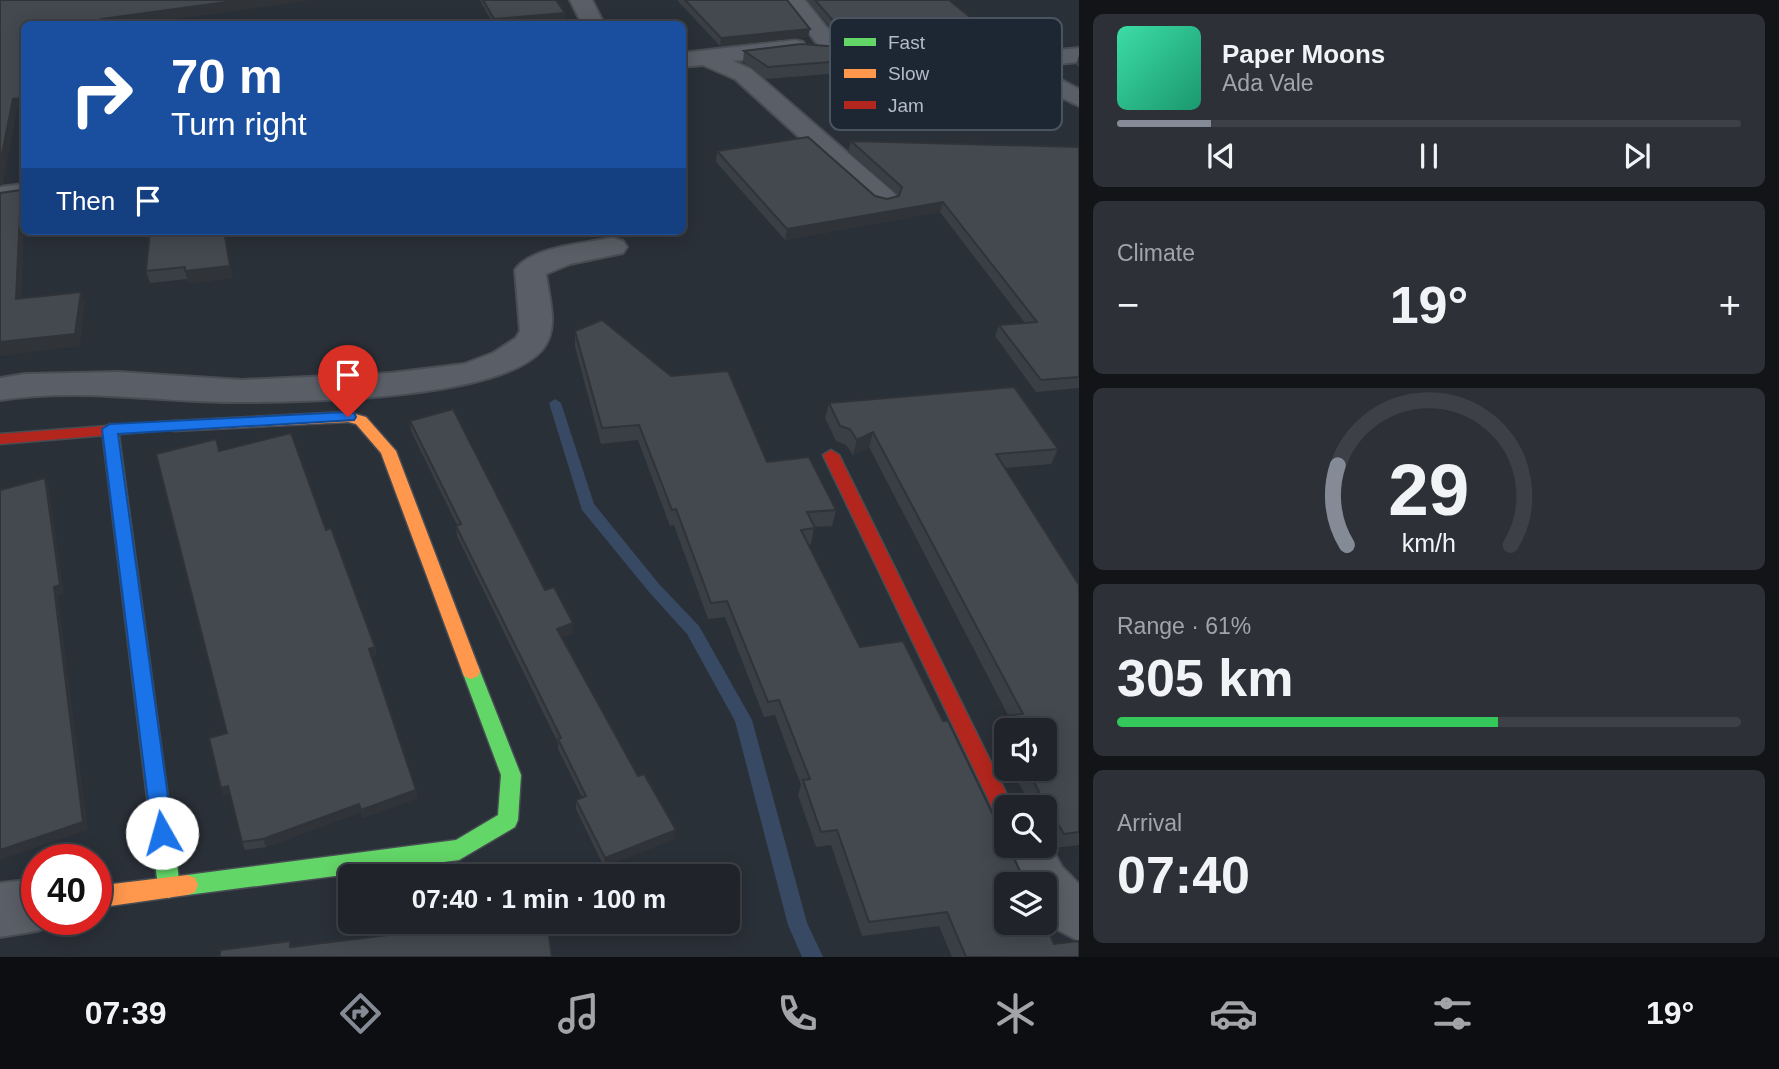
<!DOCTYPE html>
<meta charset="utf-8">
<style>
body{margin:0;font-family:Arial,sans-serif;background:#2d3036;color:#f1f3f6;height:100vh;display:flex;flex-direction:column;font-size:26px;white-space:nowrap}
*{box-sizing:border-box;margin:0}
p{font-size:23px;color:#a2a4a8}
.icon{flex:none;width:38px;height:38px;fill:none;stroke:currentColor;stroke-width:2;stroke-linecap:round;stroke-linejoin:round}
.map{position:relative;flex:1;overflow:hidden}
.drawer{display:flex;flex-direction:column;gap:14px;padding:14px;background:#121417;width:700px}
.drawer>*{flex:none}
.guide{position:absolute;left:21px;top:21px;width:665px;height:214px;border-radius:10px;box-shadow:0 4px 18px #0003,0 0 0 2px #3d4147;background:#1a4fa0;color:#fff;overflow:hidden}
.buttons{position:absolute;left:994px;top:718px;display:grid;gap:14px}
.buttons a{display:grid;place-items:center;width:63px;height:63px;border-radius:10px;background:#20242a;box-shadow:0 4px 18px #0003,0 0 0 2px #3d4147;font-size:35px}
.speed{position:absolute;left:21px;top:844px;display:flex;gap:14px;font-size:35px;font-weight:700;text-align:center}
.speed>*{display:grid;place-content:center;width:91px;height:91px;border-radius:50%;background:#20242a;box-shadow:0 4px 18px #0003,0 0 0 2px #3d4147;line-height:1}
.speed .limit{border:10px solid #d22;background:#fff;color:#111}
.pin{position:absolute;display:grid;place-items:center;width:60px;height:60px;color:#fff;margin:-72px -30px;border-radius:50% 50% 50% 0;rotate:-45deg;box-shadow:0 0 7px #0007}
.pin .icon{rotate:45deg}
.me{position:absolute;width:77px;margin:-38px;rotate:353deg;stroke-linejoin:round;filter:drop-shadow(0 0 5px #0008)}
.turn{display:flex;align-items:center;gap:24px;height:147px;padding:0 35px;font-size:32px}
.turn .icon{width:91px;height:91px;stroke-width:2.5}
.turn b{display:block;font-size:49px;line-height:60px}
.then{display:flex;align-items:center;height:66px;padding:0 35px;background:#0003;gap:14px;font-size:26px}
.big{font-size:52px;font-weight:600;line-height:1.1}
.drawer .widget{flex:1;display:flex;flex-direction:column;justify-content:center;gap:10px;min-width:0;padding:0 24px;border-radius:10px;background:#2d3036}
.drawer .dial{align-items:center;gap:0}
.dial svg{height:182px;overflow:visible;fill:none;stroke:#3d4147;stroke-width:7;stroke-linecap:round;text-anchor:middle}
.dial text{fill:#f1f3f6;stroke:none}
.song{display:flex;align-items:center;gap:21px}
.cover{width:84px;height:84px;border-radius:10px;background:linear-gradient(135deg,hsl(160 70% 55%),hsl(160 70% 35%))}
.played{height:7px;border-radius:4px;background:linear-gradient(90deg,#848b96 15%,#3d4147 15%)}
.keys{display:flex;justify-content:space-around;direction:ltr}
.heat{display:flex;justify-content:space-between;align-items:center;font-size:38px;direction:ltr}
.charge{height:10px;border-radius:5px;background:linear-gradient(90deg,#34c759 61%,#3d4147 0)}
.trip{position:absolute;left:338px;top:864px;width:402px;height:70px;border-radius:10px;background:#20242a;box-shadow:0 4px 18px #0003,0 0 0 2px #3d4147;font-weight:600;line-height:70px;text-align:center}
.tab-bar{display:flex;height:112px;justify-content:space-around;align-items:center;background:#0d0e11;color:#a2a4a8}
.tab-bar .icon{width:49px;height:49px}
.tab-bar .active{color:#848b96}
.tab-bar b{font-size:32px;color:#f1f3f6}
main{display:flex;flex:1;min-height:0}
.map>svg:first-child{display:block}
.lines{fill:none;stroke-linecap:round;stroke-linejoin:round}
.stream{fill:#384963;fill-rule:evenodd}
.street-casing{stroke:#484c53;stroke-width:4}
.fast-casing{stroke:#484c53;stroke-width:3}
.slow-casing{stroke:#484c53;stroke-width:3}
.jam-casing{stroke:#484c53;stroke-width:3}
.street{fill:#5a5e66;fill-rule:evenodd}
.fast{fill:#63d668;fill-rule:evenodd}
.slow{fill:#ff974d;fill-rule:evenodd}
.jam{fill:#b3261e;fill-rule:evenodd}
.wall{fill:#3a3f45}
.shaded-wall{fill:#303338}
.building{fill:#444950;stroke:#303338;stroke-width:2}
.route{fill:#1a73e8;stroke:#114b97;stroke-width:2}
.key{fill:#1d2633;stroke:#4a5360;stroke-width:2}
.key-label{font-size:19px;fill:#b4bcc9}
</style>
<main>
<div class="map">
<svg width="1079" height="957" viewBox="0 0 1079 957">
<rect width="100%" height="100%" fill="#2a3038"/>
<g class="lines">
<!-- stream -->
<path class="stream" d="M555,399l6,4 33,101 65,80 40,42 53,94 55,203 16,34h-21l-14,-32 -53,-204 -48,-87 -38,-42 -67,-82 -33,-107z"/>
<defs>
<path id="street" d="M570,0h22l12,24h-22z
M783,0h22l39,49 -3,5h-16z
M795,40l8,2 3,5 -3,5 -70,9 18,8 143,124 4,6 -4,6 -10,2 -10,-2 -139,-126 -32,-14 -21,2v-14z
M876,45l131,10 72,-7v14l-45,4 45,23v17l-77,-37 -134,-12 -3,-5 3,-5z
M24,184v16l-24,3v-16z
M612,238l11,3 4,6 -4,6 -53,11 -24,10c3,25 14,55 -4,76 -42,49 -234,52 -298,52 -83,1 -161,-15 -244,-2v-22l25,-4 94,-2 123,8 149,-7 73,-9 29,-11 23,-15 4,-7 -5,-61c15,-23 71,-27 97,-32z
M1006,827v18h39v-9l17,31 17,17v57l-36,-19 2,-38h-30l-19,-39z
M37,879v40h21l-2,5 -19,7 -37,6v-54z"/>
<path id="fast" d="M110,424l8,5 61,450 8,-4 269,-35 42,-25 3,-40 -39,-104 2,-5 7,-3 7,3 2,5 41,104 -3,45 -3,7 -56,33 -272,35 -9,-5 -1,4 -8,4 -8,-4 -3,-7 -56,-458z"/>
<path id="slow" d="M348,412l18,5 30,34 84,220 -2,5 -7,3 -7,-3 -2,-5 -81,-218 -25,-29 -8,-2 -174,9 -7,-5 7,-5z
M187,875l8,3 3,7 -3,7 -8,3 -91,13v-22z"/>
<path id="jam" d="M174,421l5,2 2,3 -2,3 -179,15v-10z
M831,450l8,5 174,352h-7v16l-7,-2 -176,-366z"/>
</defs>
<!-- street casing -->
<use href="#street" class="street-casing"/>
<!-- fast casing -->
<use href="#fast" class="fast-casing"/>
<!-- slow casing -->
<use href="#slow" class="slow-casing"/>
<!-- jam casing -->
<use href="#jam" class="jam-casing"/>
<!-- street -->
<use href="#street" class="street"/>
<!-- fast -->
<use href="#fast" class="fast"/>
<!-- slow -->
<use href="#slow" class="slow"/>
<!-- jam -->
<use href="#jam" class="jam"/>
</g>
<!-- wall -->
<path class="wall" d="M480,0h76l9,20 -52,4h-20z
M677,0h110l21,37 -88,9z
M807,0h142l54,44 -2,8 -160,-13z
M744,51l185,3 -3,12 -160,13 -23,-17z
M1079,55v12l-3,-2z
M851,141l228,6v241l-43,4 -41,-56 4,-11 26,-2 -85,-111 -155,28 -69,-78 1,-11 158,45 12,3 12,-3 -51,-44z
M150,231l83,47 -45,5 -1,-4 -37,4 -4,-12z
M575,331l261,179 -4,16 -18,1 -3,17 -2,1 51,102 83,74 51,96 8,12 4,13 48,102 25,13h-127l-13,-31 -77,10 -31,-91 -15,2 -18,-52 3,-10 -26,-70 -11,2 -39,-100 -17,2 -34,-94 -4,1 -32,-86 -37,4 -26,-97z
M829,403l229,46 -7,15 -46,4 74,117v260l-25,3 -7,-12 -2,3v-32h-35l7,-12h8l-14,-27h34v-38h-39v28l-14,-27 8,-15 8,-1 -139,-268 -16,8 -7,-10 -10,-4 -11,-23z
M410,421l135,169 28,33v11l-11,3 76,139 38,54 -2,9 -70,28 -28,-58v-9l6,-3 -24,-48v-6l-101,-207 -1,-10 1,-1 -46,-94z
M219,451l107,79 49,117 1,8 -5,2 45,133 2,8 -55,20 -2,-6 -95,35 -21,3 -3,-8 -12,-48 -6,2 -3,-8 6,-55z"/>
<!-- shaded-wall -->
<path class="shaded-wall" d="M241,0h73l-174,24h-52l13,-5z
M565,13v7l-52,4h-19v-5z
M810,29l-2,8 -88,9 1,-8z
M24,98v11l-7,1 -14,74 -3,2v-22l13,-65z
M21,190l3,10v21l-3,91 -5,-13z
M943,202l-3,10 -155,28 2,-11z
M224,231l9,47 -45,5 -3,-12z
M81,292l4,12 -5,42 -80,10v-14z
M873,432l-4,15 -16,8 4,-15z
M45,478l4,9 15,107 -6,2 30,234 -88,30v-10l54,-263z
M573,623v11l-16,5v-10z
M375,647l1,8 -6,2 -1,-8z
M228,786l3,8 -7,2 -3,-8z
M416,790l2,8 -55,20 -2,-8z
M359,804l2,8 -95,35 -3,-8z
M676,830l-2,9 -70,28 1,-9z"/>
<!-- building -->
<path class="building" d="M0,0h241l-140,19 1,4 -14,1h-64v74l-11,1 -13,65z
M483,0h73l9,13 -71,6z
M685,0h102l23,29 -89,9z
M815,0h134l54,44 -160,-12z
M801,44l128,10 -161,13 -24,-16z
M808,137l67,59 12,3 12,-3 3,-9 -51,-46 228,6v230l-38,3 -42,-55 38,-3 -94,-120 -156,27 -70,-78z
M21,190l-5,109 65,-7 -6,42 -75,8v-149z
M150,231h74l6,35 -45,5v-4l-39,4z
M602,320l69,56 57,-5 39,91 42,-5 27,53 -29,2 8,16 -14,2 59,117 43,-6 40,80h5l46,96 12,5 -4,7 4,16h2l18,39h-20v38h38l10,22 25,-3v16h-113l-19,-45 -78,10 -32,-92 -16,2 -18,-52 7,-1 -31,-79 -11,2 -41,-101 -16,2 -35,-94 -4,1 -33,-85 -37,3 -27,-97z
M1014,387l44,62 -62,5 83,131v247l-15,2 -9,-15 -3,9h-7v-21h-28v-12h20l2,-3 -12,-24h18v-38h-38l-7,-14 23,-2 -150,-282 -16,8 -7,-11 -10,-3 -11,-23z
M453,409l92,181 9,-3 19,36 -16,6 81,147 6,-2 32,56 -71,28 -29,-58 10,-4 -28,-57 3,-1 -105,-212 5,-2 -51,-103z
M291,433l35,97 5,-2 44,119 -6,2 47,141 -55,20 -2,-6 -96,35 -21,3 -14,-56 -7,2 -12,-50 18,-5 -71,-279 60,-15 3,12z
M45,478l15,107 -6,2 29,235 -83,28v-360z
M467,922h80l5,35h-332v-7l70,-9v6l177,-22z"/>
<!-- route -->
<path class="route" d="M348,412l6,1 2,4 -2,3 -236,14 55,399 -3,7 -8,3 -7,-3 -3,-7 -50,-404 8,-5z"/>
<!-- legend -->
<rect x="830" y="18" width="232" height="112" rx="10" class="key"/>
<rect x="844" y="38" width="32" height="8" fill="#63d668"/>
<rect x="844" y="69" width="32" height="9" fill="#ff974d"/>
<rect x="844" y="101" width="32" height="8" fill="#b3261e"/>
<g class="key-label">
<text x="888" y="49">Fast</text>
<text x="888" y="80">Slow</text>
<text x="888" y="112">Jam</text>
</g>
</svg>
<div class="buttons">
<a><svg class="icon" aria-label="sound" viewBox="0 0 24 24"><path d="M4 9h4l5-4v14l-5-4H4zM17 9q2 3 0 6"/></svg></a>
<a><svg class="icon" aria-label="search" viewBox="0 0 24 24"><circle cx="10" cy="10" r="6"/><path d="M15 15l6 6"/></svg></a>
<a><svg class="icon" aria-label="layers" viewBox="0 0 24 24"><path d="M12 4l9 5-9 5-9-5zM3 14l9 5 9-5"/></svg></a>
</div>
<div class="speed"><div class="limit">40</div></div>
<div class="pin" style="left:348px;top:417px;background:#d93025"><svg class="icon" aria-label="arrive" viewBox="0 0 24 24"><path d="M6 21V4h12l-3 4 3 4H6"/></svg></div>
<svg class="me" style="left:162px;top:833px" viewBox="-20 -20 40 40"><circle r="19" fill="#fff"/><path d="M0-13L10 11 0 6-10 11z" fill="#1a73e8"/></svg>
<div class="trip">07:40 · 1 min · 100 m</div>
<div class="guide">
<div class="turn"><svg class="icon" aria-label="right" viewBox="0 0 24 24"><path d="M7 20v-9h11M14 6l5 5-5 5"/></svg><div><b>70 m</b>Turn right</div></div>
<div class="then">Then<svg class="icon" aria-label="arrive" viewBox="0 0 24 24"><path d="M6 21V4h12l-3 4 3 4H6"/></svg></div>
</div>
</div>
<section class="drawer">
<div class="widget">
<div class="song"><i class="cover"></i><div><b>Paper Moons</b><p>Ada Vale</p></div></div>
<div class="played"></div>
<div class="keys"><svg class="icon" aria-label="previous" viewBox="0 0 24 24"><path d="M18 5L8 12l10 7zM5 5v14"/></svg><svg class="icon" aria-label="pause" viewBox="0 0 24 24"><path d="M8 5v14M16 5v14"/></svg><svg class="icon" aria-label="next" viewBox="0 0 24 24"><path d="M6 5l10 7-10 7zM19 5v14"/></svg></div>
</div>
<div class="widget"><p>Climate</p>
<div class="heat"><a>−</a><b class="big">19°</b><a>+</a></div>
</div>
<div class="widget dial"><svg viewBox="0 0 100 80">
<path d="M14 69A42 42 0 1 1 86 69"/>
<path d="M14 69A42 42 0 0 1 10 34" stroke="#848b96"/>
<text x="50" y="56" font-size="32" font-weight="700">29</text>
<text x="50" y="72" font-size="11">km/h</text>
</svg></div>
<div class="widget"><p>Range · 61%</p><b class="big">305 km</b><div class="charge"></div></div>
<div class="widget"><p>Arrival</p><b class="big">07:40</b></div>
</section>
</main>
<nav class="tab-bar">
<b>07:39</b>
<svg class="icon active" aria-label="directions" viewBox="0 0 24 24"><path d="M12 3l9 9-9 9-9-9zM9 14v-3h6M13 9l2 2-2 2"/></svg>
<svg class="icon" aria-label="music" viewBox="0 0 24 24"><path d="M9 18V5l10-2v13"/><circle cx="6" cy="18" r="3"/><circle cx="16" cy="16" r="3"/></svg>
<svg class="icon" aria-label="phone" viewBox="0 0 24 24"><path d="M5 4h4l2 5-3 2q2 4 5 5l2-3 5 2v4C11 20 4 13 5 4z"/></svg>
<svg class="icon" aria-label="climate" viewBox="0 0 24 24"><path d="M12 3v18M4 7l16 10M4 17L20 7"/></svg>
<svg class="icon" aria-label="car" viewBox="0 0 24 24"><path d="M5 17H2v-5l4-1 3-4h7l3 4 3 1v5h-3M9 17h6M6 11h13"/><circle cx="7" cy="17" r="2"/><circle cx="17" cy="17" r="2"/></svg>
<svg class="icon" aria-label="filters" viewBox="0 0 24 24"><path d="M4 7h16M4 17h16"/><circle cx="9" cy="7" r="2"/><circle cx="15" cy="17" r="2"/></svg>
<b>19°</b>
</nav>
